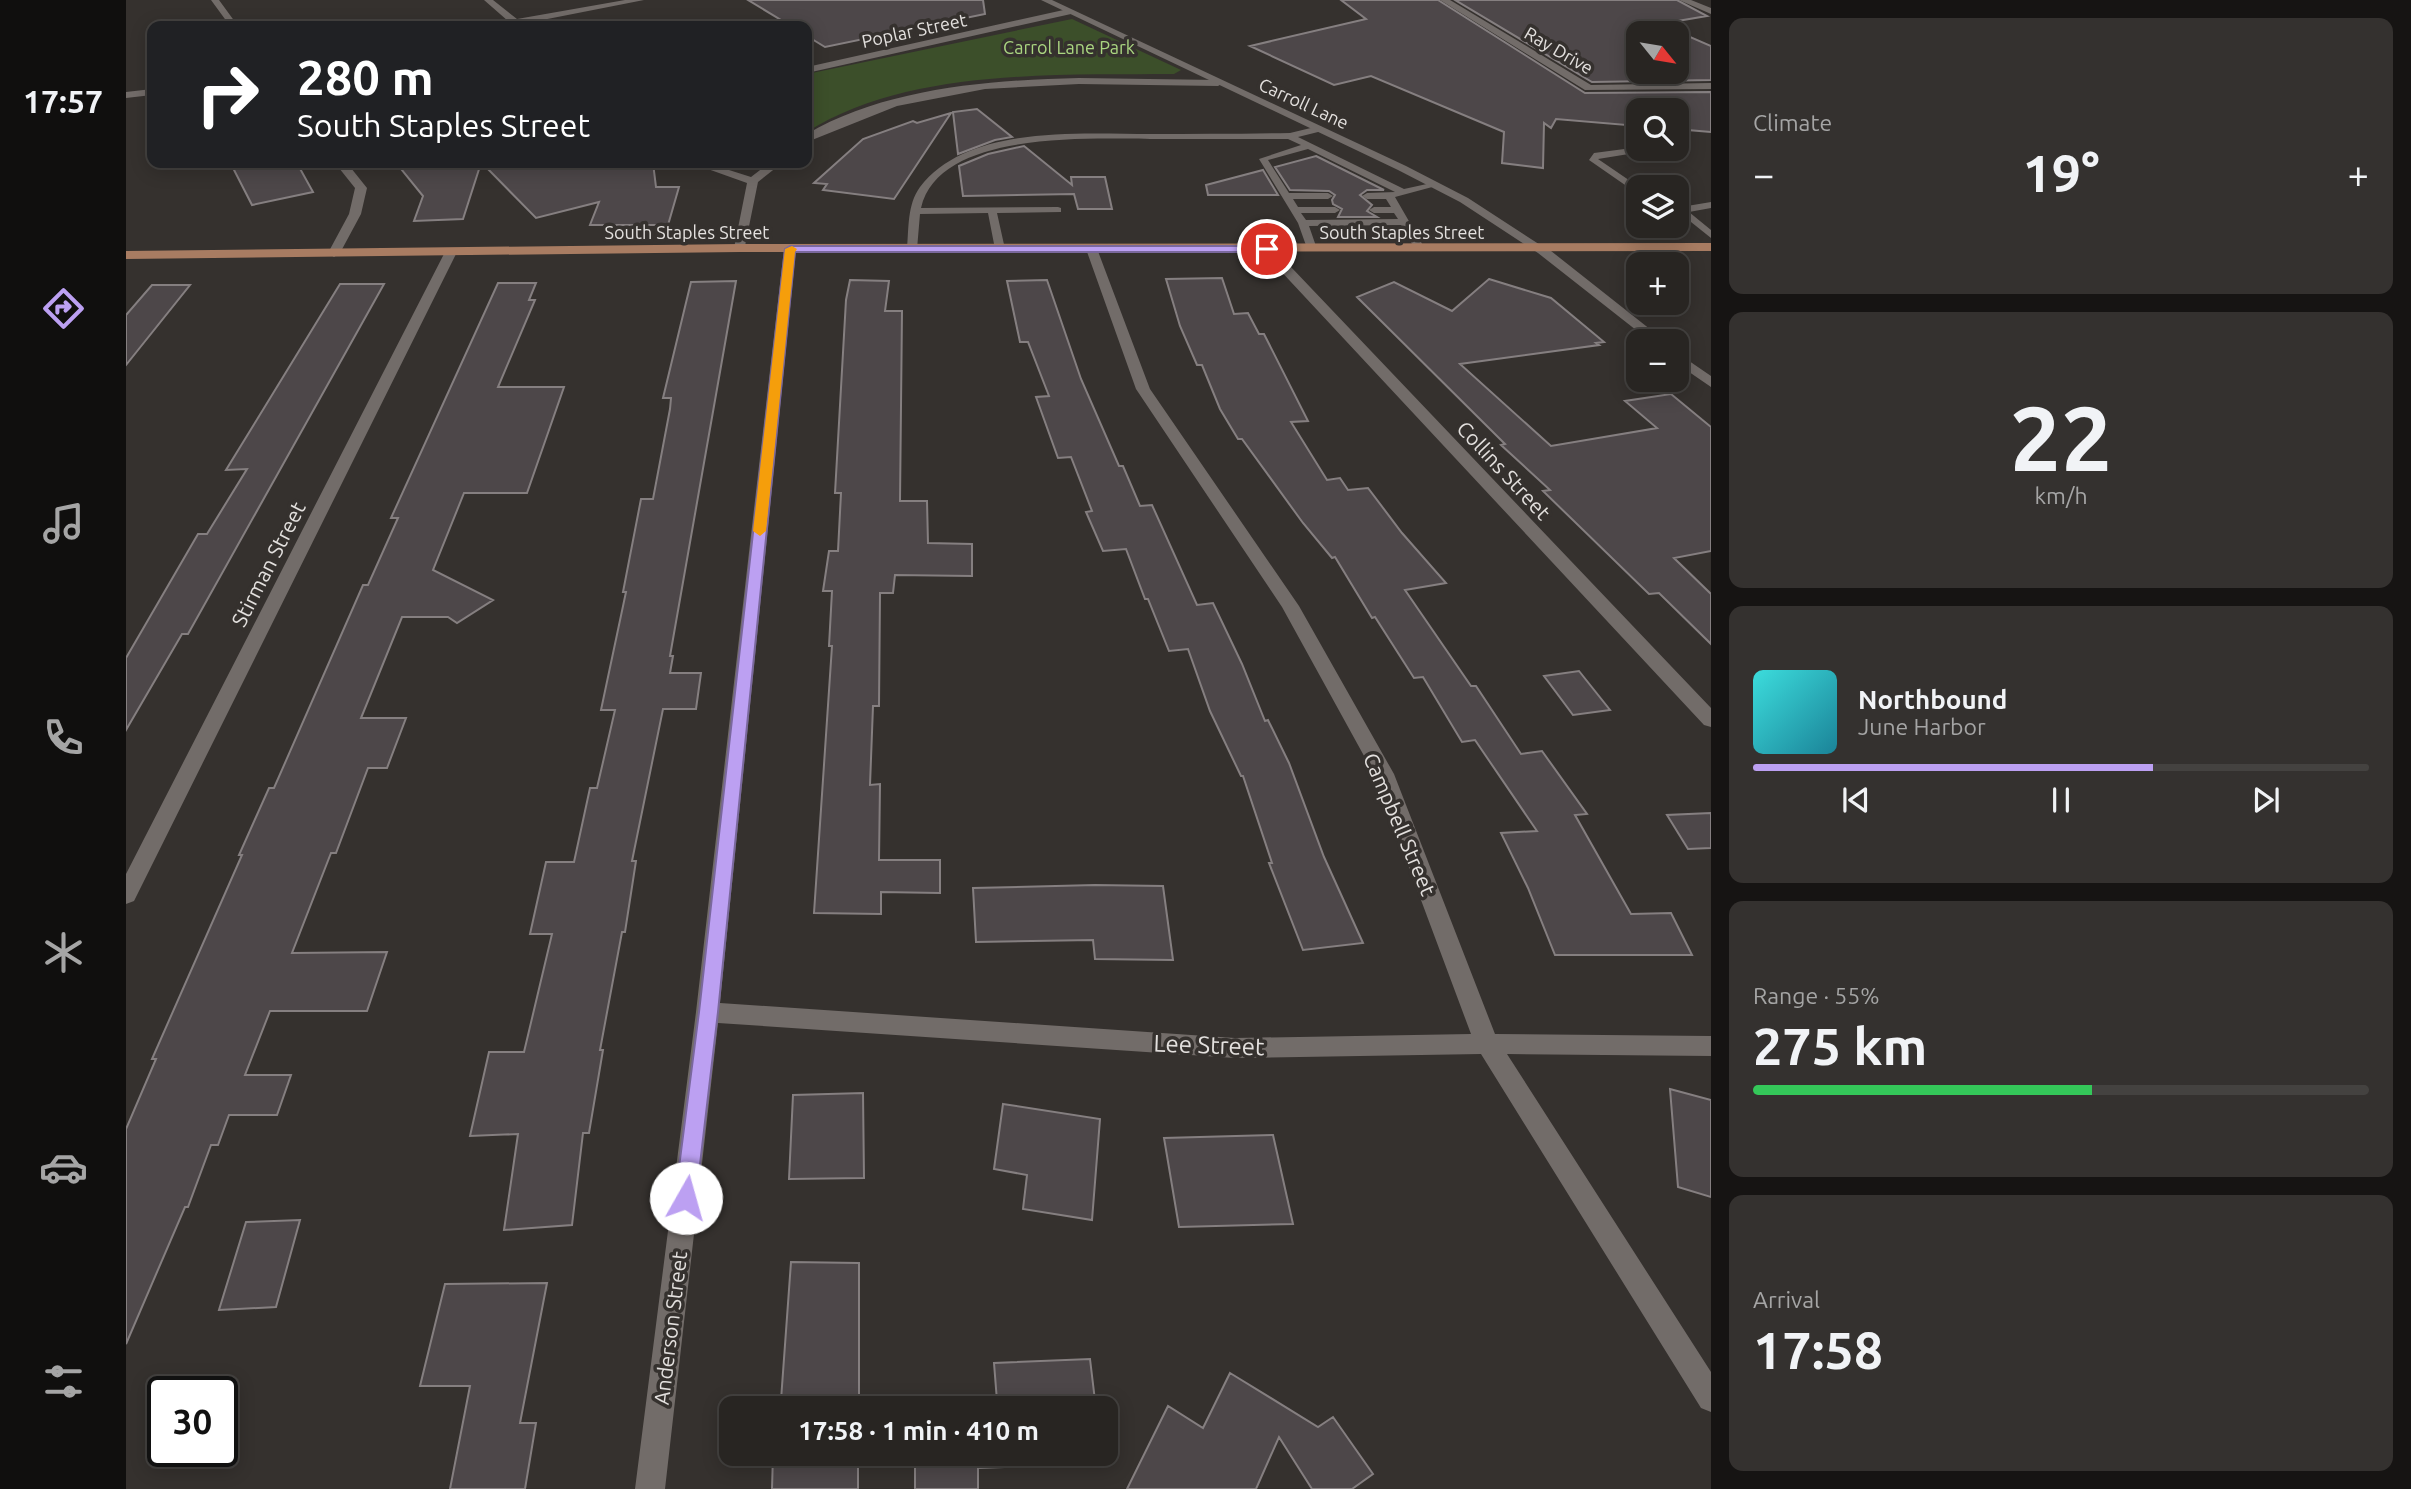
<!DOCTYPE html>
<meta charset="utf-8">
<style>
body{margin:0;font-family:Ubuntu,sans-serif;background:#34312f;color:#f1f3f6;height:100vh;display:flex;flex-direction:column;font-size:26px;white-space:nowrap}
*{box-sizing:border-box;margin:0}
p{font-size:23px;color:#a5a5a5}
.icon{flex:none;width:38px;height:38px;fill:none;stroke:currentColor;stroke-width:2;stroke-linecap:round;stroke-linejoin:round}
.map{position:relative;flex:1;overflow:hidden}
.details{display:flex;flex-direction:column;gap:18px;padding:18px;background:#161413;width:700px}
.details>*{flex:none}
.guide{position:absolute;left:21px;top:21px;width:665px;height:147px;border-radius:14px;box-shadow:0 4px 18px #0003,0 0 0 2px #444240;background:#202124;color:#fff;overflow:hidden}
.needle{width:46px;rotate:120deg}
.controls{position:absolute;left:1500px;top:21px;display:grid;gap:14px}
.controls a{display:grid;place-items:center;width:63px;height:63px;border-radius:14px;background:#282522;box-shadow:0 4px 18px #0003,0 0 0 2px #444240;font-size:35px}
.speed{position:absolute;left:21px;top:1376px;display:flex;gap:14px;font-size:35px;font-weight:700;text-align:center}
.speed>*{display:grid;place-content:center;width:91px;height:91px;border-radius:50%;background:#282522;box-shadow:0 4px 18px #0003,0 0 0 2px #444240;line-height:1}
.speed .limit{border:4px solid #111;border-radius:10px;background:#fff;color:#111}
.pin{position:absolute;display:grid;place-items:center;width:60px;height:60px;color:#fff;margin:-30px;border:4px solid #fff;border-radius:50%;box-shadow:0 2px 7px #0007}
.me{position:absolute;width:77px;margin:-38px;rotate:7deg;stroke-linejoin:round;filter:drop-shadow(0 0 5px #0008)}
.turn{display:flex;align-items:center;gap:24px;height:147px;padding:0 35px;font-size:32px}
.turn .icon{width:91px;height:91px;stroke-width:2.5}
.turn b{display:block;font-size:49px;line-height:60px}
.big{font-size:52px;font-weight:700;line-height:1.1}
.details .tile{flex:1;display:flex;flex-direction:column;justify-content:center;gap:10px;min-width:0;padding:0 24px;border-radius:14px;background:#34312f}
.details .dial{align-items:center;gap:0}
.dial b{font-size:91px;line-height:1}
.song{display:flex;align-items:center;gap:21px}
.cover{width:84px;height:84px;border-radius:10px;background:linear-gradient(135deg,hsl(180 70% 55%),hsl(190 70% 35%))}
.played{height:7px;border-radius:4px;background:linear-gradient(90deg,#bca0f2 65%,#444240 65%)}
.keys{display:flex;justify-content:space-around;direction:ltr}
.heat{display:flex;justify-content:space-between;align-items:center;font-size:38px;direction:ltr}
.charge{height:10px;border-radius:5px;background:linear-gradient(90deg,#34c759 55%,#444240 0)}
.trip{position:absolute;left:593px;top:1396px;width:399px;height:70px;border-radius:14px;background:#282522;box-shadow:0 4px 18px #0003,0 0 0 2px #444240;font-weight:700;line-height:70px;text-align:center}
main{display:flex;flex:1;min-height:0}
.menu{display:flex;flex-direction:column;width:126px;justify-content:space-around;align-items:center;background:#100f0e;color:#a5a5a5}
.menu .icon{width:49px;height:49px}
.menu .active{color:#bca0f2}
.menu b{font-size:32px;color:#f1f3f6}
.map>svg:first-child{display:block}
.green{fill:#3c4f2a}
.building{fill:#4d4749;stroke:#857f80;stroke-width:2;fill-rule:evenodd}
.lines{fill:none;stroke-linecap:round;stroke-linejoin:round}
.service{fill:#726c69;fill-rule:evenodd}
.minor{fill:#726c69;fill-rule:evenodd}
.tertiary{fill:#726c69;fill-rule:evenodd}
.primary{fill:#a87c62;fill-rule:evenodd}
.route{fill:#bca0f2;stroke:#7a689d;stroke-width:2}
.slow{fill:#f59e0b}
.labels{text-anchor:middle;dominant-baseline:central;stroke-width:7;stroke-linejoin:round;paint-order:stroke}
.far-street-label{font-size:18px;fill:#e3e0de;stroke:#35312e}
.far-park-label{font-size:18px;fill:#aad681;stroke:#35312e}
.street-label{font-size:21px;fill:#e3e0de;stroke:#35312e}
.near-street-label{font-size:24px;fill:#e3e0de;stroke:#35312e}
</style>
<main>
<nav class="menu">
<b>17:57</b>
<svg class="icon active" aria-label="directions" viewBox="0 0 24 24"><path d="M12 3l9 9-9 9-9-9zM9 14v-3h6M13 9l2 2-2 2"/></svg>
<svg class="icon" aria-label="music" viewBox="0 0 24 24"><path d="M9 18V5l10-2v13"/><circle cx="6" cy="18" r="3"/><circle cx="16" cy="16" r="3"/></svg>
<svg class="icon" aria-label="phone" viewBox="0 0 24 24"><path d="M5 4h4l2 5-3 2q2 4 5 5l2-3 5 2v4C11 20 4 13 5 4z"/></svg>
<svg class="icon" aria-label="climate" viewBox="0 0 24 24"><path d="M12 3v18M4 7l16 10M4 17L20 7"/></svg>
<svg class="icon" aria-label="car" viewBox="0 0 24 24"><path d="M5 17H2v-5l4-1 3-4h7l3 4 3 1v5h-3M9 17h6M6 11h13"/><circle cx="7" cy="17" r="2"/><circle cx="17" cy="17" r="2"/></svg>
<svg class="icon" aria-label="filters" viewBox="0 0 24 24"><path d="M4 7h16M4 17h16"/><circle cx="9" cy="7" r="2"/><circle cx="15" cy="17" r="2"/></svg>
</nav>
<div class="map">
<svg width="1585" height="1489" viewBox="0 0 1585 1489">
<rect width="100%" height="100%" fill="#35312e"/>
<!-- green -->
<path class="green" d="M946,19l109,51 -7,4c-115,1 -267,-6 -367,58v-58z"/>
<!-- building -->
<path class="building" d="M622,0h235l2,14 -160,33 -18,-11v-10h-16z
M1215,0h97l147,93 126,-1v40l-35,-3v-19h-38v16l-82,-7 -5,9 -7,-5 -1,45 -41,-5 2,-31 -133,-56 -37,9 -84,-39 116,-27z
M1329,0h222l30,16 -47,8 51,22v34l-119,2zM1512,33h38v39h-38z
M851,109l35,28 -17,3 -37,14 -5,-42z
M825,113l-57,86 -71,-9 4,-6 -13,-1 49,-44 50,-18 4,2z
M898,146l48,39 -1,-8h34l7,32h-34l-4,-15 -111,2 -4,-30 29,-12z
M1190,156l68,34h-17l-7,5 12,10 -5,6 10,6h-39l4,-8 -9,-5 -1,-4 3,-5 -6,-4 -39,-1 -15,-23z
M303,163h52l-18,56 -49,2 9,-25 -22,-27z
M356,163h171l3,24h23l-11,38h-78l9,-23 -63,16z
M172,165l15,27 -61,13 -20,-39z
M1137,170l15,25h-70l-2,-10z
M1096,278l12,36 14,-1 11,21h5l44,87 -17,1 36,58 13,-2 8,12 20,-2 34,45 44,50 -41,7 66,96h5l45,68 21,-3 45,63 -12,1 56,99 40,-1 21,42h-137l-27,-67 -27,-55 36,-2 -62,-91 -13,2 -39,-65 -9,1 -39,-61 -3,1 -37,-61 -3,1 -29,-35 -61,-84h-4l-18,-30 -18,-44h-5l-17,-39 -14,-47z
M1363,279l62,19 53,44 -8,1 3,2 -139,19 91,82 106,-18 -32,-27 46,-7 40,33v124l-37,7 37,36v50l-52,-51 -10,1 -106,-103 7,-1 -49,-45 4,-1 -148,-147 37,-15 58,29z
M724,280l39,1 -4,30h17l-2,190h27l1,42 44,1v32l-77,-1 -2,18h-13l-1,113h-6l-3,79 10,-1 -1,76h61v33l-59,-1v22l-67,-1 18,-267h-3l3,-55h-9l6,-40h9l3,-58h-6l11,-193z
M921,280l34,99 38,87h4l17,40 12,-1 45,100 16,-2 29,61 23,57 3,-1 21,43 35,94 39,86 -60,7 -34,-87h3l-29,-87h-2l-31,-65 -22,-62 -19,2 -21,-52h-3l-19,-50 -23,2 -17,-39 6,-1 -21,-54 -13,1 -22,-61 13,-1 -21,-54h-8l-13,-61z
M610,281l-66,375h3l-3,17h31l-5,36h-33l-31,152h4l-11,71h-3l-22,118h3l-14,83h-6l-11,92 -68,5 14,-96 -48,2 19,-84h35l28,-118h-22l16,-72h28l16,-74h7l18,-78h-14l25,-118h-3l18,-93h12l17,-90 1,-11h-8l28,-116z
M372,283h38l-7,17h6l-37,87h66l-37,106h-63l-31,77 60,30 -36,23 -9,-6h-46l-41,101h45l-19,50h-19l-32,85h-5l-39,100 95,-1 -20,59h-97l-25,64h46l-14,40h-48l-11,30h-7l-23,62h-3l-59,137v-215l30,-70h-4l90,-204h-3l30,-67h5l89,-203h5l30,-67h-7z
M214,284h44l-196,350h-6l-56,96v-72l72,-124h9l40,-65 -21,1z
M26,285h38l-64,80v-50z
M1453,671l31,39 -37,5 -29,-39z
M1585,813v35l-23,1 -21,-34z
M969,885l68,1 10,74 -78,-1 -2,-19 -117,2 -3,-54z
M1544,1089l41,11v97l-33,-10z
M737,1093l1,85 -75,1 4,-84z
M877,1104l97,15 -8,101 -69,-11 4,-34 -33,-6z
M1147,1135l20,89 -114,3 -15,-89z
M174,1220l-24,87 -57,3 27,-88z
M665,1262l68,1v146h-83v-9h5z
M421,1283l-27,140h16l-11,66h-75l20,-103h-50l25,-102z
M964,1359l6,50h-182v-9l83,1 -3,-38z
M1104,1373l88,54 15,-10 40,57 -21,15h-40l-33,-52 -23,52h-129l41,-83 35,22z
M647,1454h85v35h-86z
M789,1454h186l1,9 -124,5v21h-63z"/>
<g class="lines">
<!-- service -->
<path class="service" d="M1193,126l3,1v4l-24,6 106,52 32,-7v4l-41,11 30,52 -1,2h-8l-15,-26 -92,1 8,23 -9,2 -10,-28 -39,-64 42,-14 -13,-6c-44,0 -88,0 -133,0 -61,0 -216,-10 -234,69l137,-1 3,1v4l-64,1 8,36 -5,3 -5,-3 -7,-36 -68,1 -3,35 -5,3 -5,-3c2,-21 0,-44 13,-62 48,-63 161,-53 231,-53 47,0 93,0 139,-1zM1182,149l87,43 -28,1 -5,3 5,3h19l5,8h-17l-5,3 5,3h20l4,6 -92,1 -5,-7h34l5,-3 -5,-3h-37l-5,-8h35l5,-3 -5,-3h-39l-21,-33z
M1506,148l3,1v4l-37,6 41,28 -1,7 -49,-34 5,-7z
M1585,202v6l-22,4 22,18v8l-35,-28 5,-3z"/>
<!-- minor -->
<path class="minor" d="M85,0h8l19,26h-8z
M358,0h9l24,19 108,-19h19l-122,24 1,2h-32l17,-5z
M1314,0h10l141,85 120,-2v6l-126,1z
M1553,0h12l20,8v6z
M942,9l3,1v4l-264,59v-6z
M953,78l139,2 5,3 -5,3 -139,-2 -94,5 -88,17 -90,36v-8c78,-46 184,-54 272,-56z
M26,89v6l-26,3v-6z
M209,163h12l20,25 -6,26 -21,39 -6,4 -6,-4 21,-39 6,-26z
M565,163h16l44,14 18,-14h13l-24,19 -14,69 -10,-3 13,-65z
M664,245l6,4 -76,754 515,35 236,-4 -97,-260 -92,-167 -146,-218 -50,-140 10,-3 54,143 149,217 95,168 101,260 216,2v20l-204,-2 204,318v40l-10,-4 -220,-354 -246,4 -517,-35 -53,466h-30l61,-477 88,-763z
M1141,245l4,1 440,462v19l-7,-2 -441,-473 -2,-3z
M1416,246l4,1 119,94h-15l-112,-88v-6z
M325,248l6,4 -320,643 -3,6 -8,3v-30l319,-622z
M1550,352l35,24v11l-35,-24z"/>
<!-- tertiary -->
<path class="tertiary" d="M915,0h11l354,166 62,32 80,52 -10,3 -78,-51 -62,-32z"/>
<!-- primary -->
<path class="primary" d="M1585,243v8l-971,1 -614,7v-8l614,-7z"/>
</g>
<!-- route -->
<path class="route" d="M664,246h477l5,3 -5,3h-472l-77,760 -22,186 -3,7 -7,3 -8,-3 -3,-7 24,-186 86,-763z"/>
<!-- slow -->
<path class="slow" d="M666,246l5,3 -2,3 -29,279 -6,5 -7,-5 32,-282z"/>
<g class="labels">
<!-- far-street labels -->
<g class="far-street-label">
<text transform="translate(788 30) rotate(-12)">Poplar Street</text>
<text transform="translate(1433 50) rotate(30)">Ray Drive</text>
<text transform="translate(1178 103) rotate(25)">Carroll Lane</text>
<text x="561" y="232">South Staples Street</text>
<text x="1276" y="232">South Staples Street</text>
</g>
<!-- far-park labels -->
<g class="far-park-label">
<text x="943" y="47">Carrol Lane Park</text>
</g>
<!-- street labels -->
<g class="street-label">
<text transform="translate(1378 470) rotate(47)">Collins Street</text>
<text transform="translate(142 564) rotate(-63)">Stirman Street</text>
<text transform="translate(1274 824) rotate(67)">Campbell Street</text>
<text transform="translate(544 1328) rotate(-83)">Anderson Street</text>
</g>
<!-- near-street labels -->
<g class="near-street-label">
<text transform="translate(1083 1045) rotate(2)">Lee Street</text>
</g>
</g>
</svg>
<div class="controls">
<a><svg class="needle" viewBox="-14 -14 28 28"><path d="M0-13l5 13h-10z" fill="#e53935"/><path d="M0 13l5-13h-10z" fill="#a5a5a5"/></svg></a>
<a><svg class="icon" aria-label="search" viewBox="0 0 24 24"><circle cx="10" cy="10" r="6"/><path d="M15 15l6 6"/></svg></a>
<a><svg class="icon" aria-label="layers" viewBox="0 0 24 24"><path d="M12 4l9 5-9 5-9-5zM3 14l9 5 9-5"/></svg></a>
<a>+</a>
<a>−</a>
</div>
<div class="speed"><div class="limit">30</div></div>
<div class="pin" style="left:1141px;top:249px;background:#d93025"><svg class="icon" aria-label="arrive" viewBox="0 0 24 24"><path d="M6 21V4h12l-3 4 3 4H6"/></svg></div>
<svg class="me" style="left:560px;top:1198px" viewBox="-20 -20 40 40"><circle r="19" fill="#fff"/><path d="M0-13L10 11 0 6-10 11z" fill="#bca0f2"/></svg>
<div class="trip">17:58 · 1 min · 410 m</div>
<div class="guide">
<div class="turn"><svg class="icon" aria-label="right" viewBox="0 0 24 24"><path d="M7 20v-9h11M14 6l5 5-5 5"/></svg><div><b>280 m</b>South Staples Street</div></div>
</div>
</div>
<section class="details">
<div class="tile"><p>Climate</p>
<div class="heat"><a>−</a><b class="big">19°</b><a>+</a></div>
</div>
<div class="tile dial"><b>22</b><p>km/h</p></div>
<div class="tile">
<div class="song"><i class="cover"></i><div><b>Northbound</b><p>June Harbor</p></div></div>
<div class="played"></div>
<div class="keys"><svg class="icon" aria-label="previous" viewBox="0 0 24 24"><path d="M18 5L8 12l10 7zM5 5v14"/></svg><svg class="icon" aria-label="pause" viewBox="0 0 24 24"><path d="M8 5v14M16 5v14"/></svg><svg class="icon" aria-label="next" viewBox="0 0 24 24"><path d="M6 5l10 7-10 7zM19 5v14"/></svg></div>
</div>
<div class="tile"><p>Range · 55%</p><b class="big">275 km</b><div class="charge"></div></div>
<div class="tile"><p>Arrival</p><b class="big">17:58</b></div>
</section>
</main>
